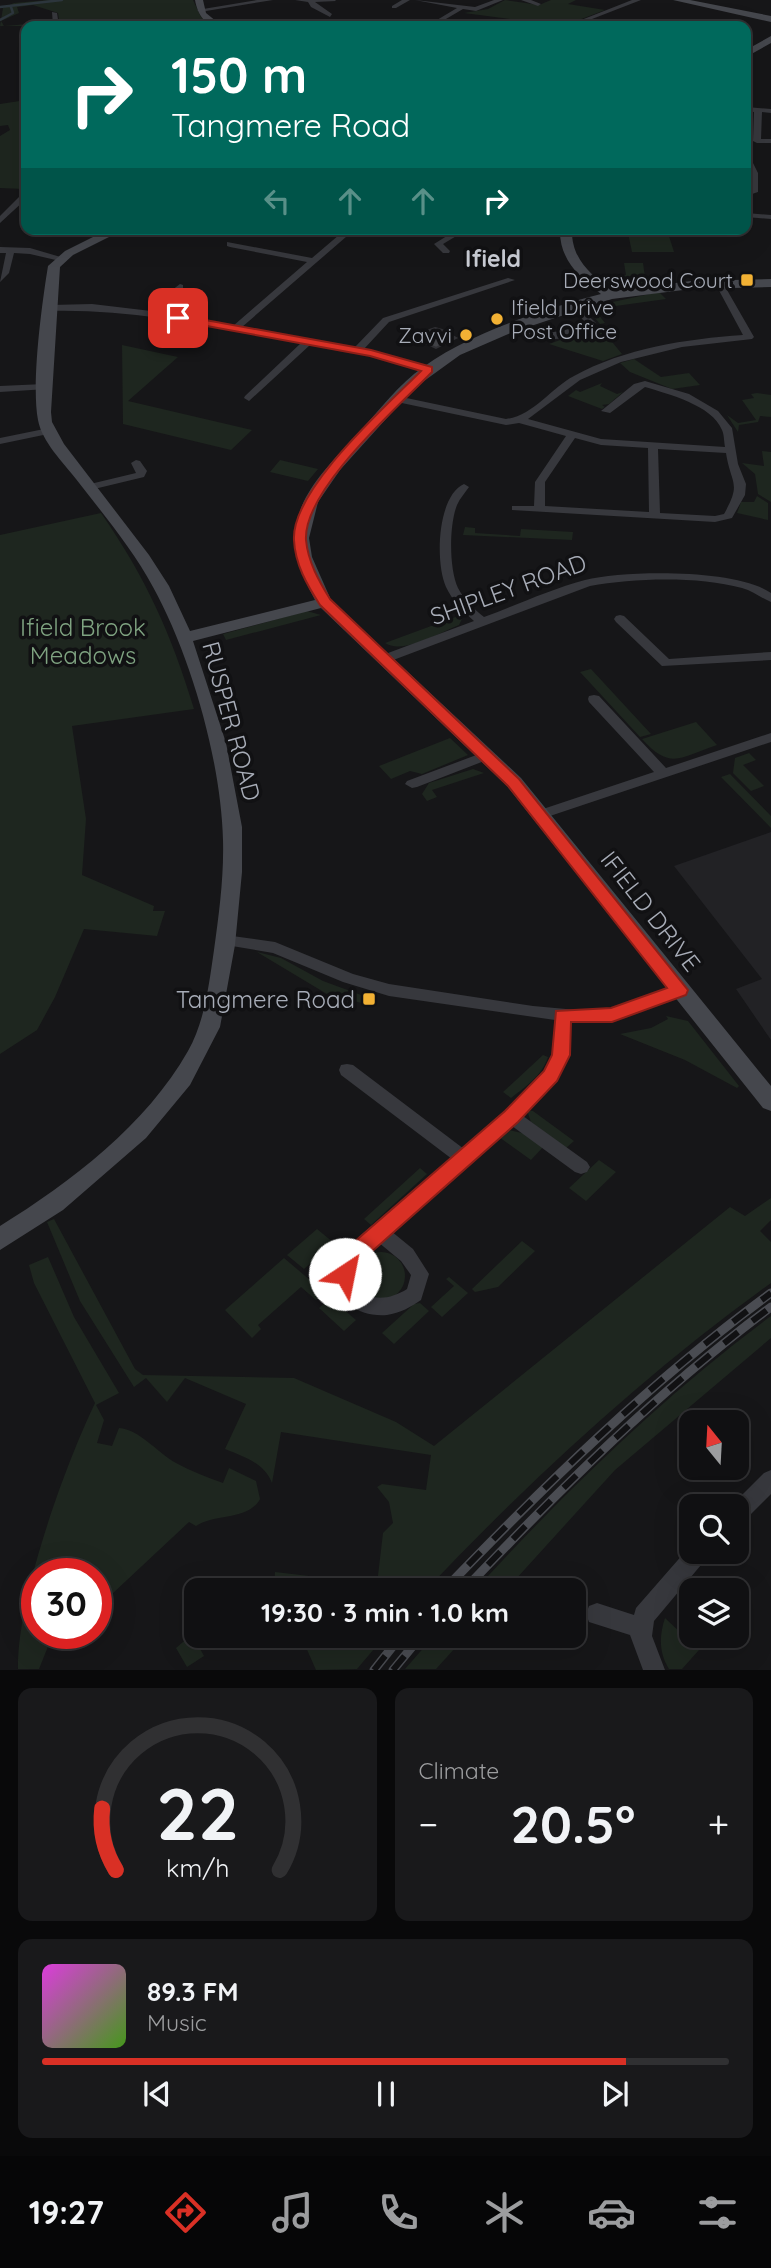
<!DOCTYPE html>
<meta charset="utf-8">
<style>
body{margin:0;font-family:Quicksand,sans-serif;background:#19191b;color:#f1f3f6;height:100vh;display:flex;flex-direction:column;font-size:26px;white-space:nowrap}
*{box-sizing:border-box;margin:0}
p{font-size:23px;color:#9c9d9f}
.icon{flex:none;width:38px;height:38px;fill:none;stroke:currentColor;stroke-width:2;stroke-linecap:round;stroke-linejoin:round}
.map{position:relative;height:1670px;overflow:hidden}
.sheet{display:flex;flex-direction:column;gap:18px;padding:18px;background:#09090a;flex:1}
.sheet>*{flex:none}
.top-card{position:absolute;left:21px;top:21px;width:730px;height:214px;border-radius:14px;box-shadow:0 7px 28px #0002,0 0 0 2px #303032;background:#00695c;color:#fff;overflow:hidden}
.needle{width:46px;rotate:342deg}
.controls{position:absolute;left:679px;top:1410px;display:grid;gap:14px}
.controls a{display:grid;place-items:center;width:70px;height:70px;border-radius:14px;background:#101012;box-shadow:0 7px 28px #0002,0 0 0 2px #303032;font-size:35px}
.speed{position:absolute;left:21px;top:1558px;display:flex;gap:14px;font-size:35px;font-weight:700;text-align:center}
.speed>*{display:grid;place-content:center;width:91px;height:91px;border-radius:50%;background:#101012;box-shadow:0 7px 28px #0002,0 0 0 2px #303032;line-height:1}
.speed .limit{border:10px solid #d22;background:#fff;color:#111}
.pin{position:absolute;display:grid;place-items:center;width:60px;height:60px;color:#fff;margin:-30px;border-radius:14px;box-shadow:0 4px 10px #0006}
.me{position:absolute;width:77px;margin:-38px;rotate:34deg;stroke-linejoin:round;filter:drop-shadow(0 0 5px #0008)}
.turn{display:flex;align-items:center;gap:24px;height:147px;padding:0 35px;font-size:32px}
.turn .icon{width:91px;height:91px;stroke-width:2.5}
.turn b{display:block;font-size:49px;line-height:60px}
.lanes{display:flex;align-items:center;height:66px;padding:0 35px;background:#0003;justify-content:center;gap:35px;direction:ltr}
.lanes .off{opacity:.35}
.big{font-size:52px;font-weight:700;line-height:1.1}
.sheet .widget{flex:1;display:flex;flex-direction:column;justify-content:center;gap:10px;min-width:0;padding:0 24px;border-radius:14px;background:#19191b}
.sheet .dial{align-items:center;gap:0}
.dial svg{height:182px;overflow:visible;fill:none;stroke:#303032;stroke-width:7;stroke-linecap:round;text-anchor:middle}
.dial text{fill:#f1f3f6;stroke:none}
.song{display:flex;align-items:center;gap:21px}
.cover{width:84px;height:84px;border-radius:10px;background:linear-gradient(135deg,hsl(300 70% 55%),hsl(100 70% 35%))}
.played{height:7px;border-radius:4px;background:linear-gradient(90deg,#d93025 85%,#303032 85%)}
.keys{display:flex;justify-content:space-around;direction:ltr}
.heat{display:flex;justify-content:space-between;align-items:center;font-size:38px;direction:ltr}
.sheet .tiles{flex:1;display:grid;gap:18px;grid-template-columns:1fr 1fr}
.widget:last-child{grid-column:span 2}
.trip{position:absolute;left:184px;top:1578px;width:402px;height:70px;border-radius:14px;background:#101012;box-shadow:0 7px 28px #0002,0 0 0 2px #303032;font-weight:700;line-height:70px;text-align:center}
.tab-bar{display:flex;height:112px;justify-content:space-around;align-items:center;background:#060607;color:#9c9d9f}
.tab-bar .icon{width:49px;height:49px}
.tab-bar .active{color:#d93025}
.tab-bar b{font-size:32px;color:#f1f3f6}
.map>svg:first-child{display:block}
.built{fill:#222225}
.green{fill:#1e261f}
.lines{fill:none;stroke-linecap:round;stroke-linejoin:round}
.stream{stroke:#2c353c;stroke-width:2.5}
.building{fill:#404145;stroke:#303034;stroke-width:2}
.street{fill:#37383d;fill-rule:evenodd}
.secondary{fill:#45474d;fill-rule:evenodd}
.rail-casing{stroke:#4a4c52;stroke-width:9}
.rail{stroke:#111113;stroke-width:6;stroke-dasharray:18;stroke-linecap:butt}
.route{fill:#d93025;stroke:#8d1f18;stroke-width:2}
.poi-dot{fill:#f2b134;stroke:#111113;stroke-width:2.5}
.labels{text-anchor:middle;dominant-baseline:central;stroke-width:7;stroke-linejoin:round;paint-order:stroke}
.far-poi-label{font-size:21px;fill:#a8adb8;stroke:#111113;text-anchor:end}
.far-quarter-label{font-size:23px;font-weight:bold;fill:#c9ccd4;stroke:#111113}
.street-label{font-size:24px;fill:#a8adb8;stroke:#111113}
.park-label{font-size:24px;fill:#7fa381;stroke:#111113}
.poi-label{font-size:24px;fill:#a8adb8;stroke:#111113;text-anchor:end}
</style>
<div class="map">
<svg width="771" height="1670" viewBox="0 0 771 1670">
<rect width="100%" height="100%" fill="#161618"/>
<!-- built -->
<path class="built" d="M771,832v208l-35,-51 26,-10 -88,-113z"/>
<!-- green -->
<path class="green" d="M48,0h145l8,17 12,9h-153l-2,-13 -25,-8 -16,2 2,6 -18,8 3,5 47,-4v4h-51l3,-18 11,-5z
M505,0l34,5 12,-5h25l-8,4 37,6 -42,16 -99,-13 24,-4z
M26,100v86l-2,3 -24,-1v-52l10,-6 -2,-5 -8,1v-22z
M628,233h40l6,19h-42z
M624,263h19l3,21h9c-20,6 -37,9 -53,-5l24,-4z
M659,292l7,7 -72,10 11,14 -5,1 -11,-13 5,-5z
M599,326l23,28 -19,7 -54,-17z
M122,345l56,12 -50,44 124,29 -21,20 -108,-26z
M634,359l27,18 28,-4 11,12 -28,4 -42,-17 -10,-9z
M602,383l-2,3 17,8 6,-2 -14,12 -7,1 3,2 -3,2 -34,-13 8,-6 4,2z
M757,393l14,2v22l-11,-1 -2,6 -19,3 -1,7 -11,-17 11,8 18,-3 -14,-20 12,-2 -3,-4z
M762,451l9,1v50l-13,-8 -3,-20 -13,-11 22,3z
M280,460l38,9 -10,12 -38,-9z
M757,496l11,7v17l-31,-7 4,-11h13z
M101,513c45,65 70,120 93,196l-122,17 14,93 -4,56 72,31 -1,5h12l-8,25 -73,-7 -29,68 -18,33 -37,24v-519z
M465,527l10,1v5l45,3 1,-7 52,3 -1,8 -109,-5z
M307,611l14,4 -95,25 -3,-6z
M461,615l2,2 -4,8c-18,7 -56,30 -74,18z
M591,669l60,65 -11,3 -60,-65z
M696,722l21,23c-37,12 -46,26 -75,-6z
M450,738l18,17 -46,19 -12,-3 -19,8 -12,-13z
M749,753l7,7 -13,5 21,21 -13,5 -18,-18 2,-15z
M473,769l11,4 -52,17 5,7 -10,4 -5,-7 7,-11z
M730,774l41,42v12l-50,-51z
M257,952l24,6 42,23 38,14v4l9,2 -1,4 -42,-11z
M666,1016l22,5 51,65 -2,2 -52,-28 -65,-26 31,-6 17,-9z
M543,1055l5,2c-6,19 -23,30 -37,41l-8,-6z
M527,1110l6,1 41,30 -8,7 -35,-26z
M509,1130l17,4 18,12 -13,14 -32,-23z
M599,1160l17,12 -30,29 -17,-13z
M420,1168l7,6 -56,51 -7,-6z
M771,1198v22l-11,11 11,11v41c-125,90 -240,196 -346,308h-151l1,-19 102,12 6,-51 10,-10 -4,-21 -12,-15 5,-3 44,6 5,-35 -150,-23 -9,51c-8,-20 -27,-26 -47,-34l21,-45 -61,-26 -18,24 -21,-24 -12,9 -54,-86 -33,-79 7,-3 81,150 8,6 151,3 102,44 38,24 296,-239 15,9z
M317,1229l17,14 -30,26 -17,-14z
M522,1241l13,10 -37,36 -23,5 -3,-3z
M357 1276a24 24 0 1 1 48 0a24 24 0 1 1-48 0Z
M48,1257l26,60 45,76 -23,12 8,15 -7,23 15,3 7,-18c20,1 39,25 57,35 15,8 30,14 47,20l6,-15 27,13 4,18c-12,22 -44,14 -64,27l-7,-4 -93,87v-36h-59v60h29l-8,14 -9,-3 -10,25h-21c-1,-71 46,-201 77,-266l-61,-120 -5,-18z
M284,1258l40,34 -8,8 -15,-13 -43,38 3,4 -9,9 -27,-28z
M449,1277l19,16 -26,24 -11,-10 23,-21 -8,-7z
M330,1298l26,22 -12,11 -25,-23z
M420,1303l9,8 -35,33 -12,-11 32,-29z
M771,1316v22l-156,132 -110,121h-31c92,-100 188,-194 297,-275z
M665,1618l34,32 -17,19h-13c-10,-16 -10,-33 -4,-51z
M190,1636h3l11,20 -17,11 -11,-19z
M301,1636h84l-28,33 -41,1z
M434,1636h32l-30,33h-31z"/>
<g class="lines">
<!-- stream -->
<path class="stream" d="M0,7l62,-7
M0,20l13,-7 -2,-6"/>
</g>
<!-- building -->
<path class="building" d="M435,328l7,2 14,8 -20,10 -15,-7 5,-2 -8,-5z"/>
<g class="lines">
<!-- street -->
<path class="street" d="M257,0h16l-73,12 -3,-2z
M295,0h40l1,1 -21,1 17,12 -2,3 -19,-10 -3,-5z
M402,0h8l-14,8h-4v-2z
M415,0l60,7 19,-7h9l-27,11 -13,-2 -29,17h-7l30,-18z
M521,0h10l10,4 -3,2z
M632,0h9l-67,26h-8z
M52,12l5,1 2,13h-6z
M388,19l26,6 1,1 -29,-4z
M690,22l2,3 -11,1z
M746,107l25,2v4l-9,-1 -1,27h10v4h-14l-4,-2 1,-29 -8,-1z
M746,161h6l6,12v19l-12,4v-4l4,-1v-18z
M23,193h3v6l-26,24v-7z
M746,213l25,2v4l-25,-2z
M346,229l8,1 -112,97 113,20 28,-29 125,-40 7,2 -126,42 -25,27 67,18v4l-61,-15 -60,-11 -61,56 -5,-3 1,-2 56,-53c-83,-15 -165,-34 -250,-32l-5,-3 5,-3 41,-1 59,7 8,-11 21,-16 3,1v4l-24,23 74,14 74,-64 -77,-15 -3,-1v-4l85,16z
M458,229h10l-25,15 7,7 -1,2h-6l-9,-9z
M0,247l30,1 34,10 -4,3 -30,-7 -16,-1 -5,20 -9,9 6,-29h-6z
M716,281l7,2 31,54 -2,2 -70,8 -61,15 -41,18 -52,39 73,20 124,8c-1,-6 -1,-13 -3,-17 -10,-25 -54,-36 -77,-43l-35,26 -9,-2 33,-27 11,-3 44,13 29,17 14,17 6,36 8,20 -1,11 -13,23 -17,4 -203,-12v-4h22l1,-24 31,-46 -47,-13 -13,2 -109,-23 -5,-3 5,-3 109,23c27,-3 45,-31 68,-43 51,-28 112,-37 169,-41l-28,-52zM575,438l26,7 47,3 1,64 -104,-6v-24zM658,449l68,4c5,32 16,29 -2,61l-9,2 -55,-3z
M576,304l20,19c-23,19 -64,23 -88,5l5,-3c27,9 46,11 72,-3l-14,-15z
M44,384l5,3 -2,2 -47,3v-6z
M49,428l5,3 -1,2 -53,11v-6z
M136,460l4,1 7,10 -3,6 -54,13 -5,-3 1,-2 50,-12 -5,-10z
M464,484l5,3c-4,6 -9,11 -12,18 -8,20 -8,64 1,83 6,12 16,21 26,29 33,-12 67,-28 101,-37 41,-10 152,-11 186,13v9c-10,-4 -18,-11 -29,-14 -44,-12 -108,-10 -152,-2l-202,76h-8l-2,-3 2,-3 94,-35c-11,-10 -22,-21 -28,-34 -11,-24 -9,-91 18,-103z
M620,615l4,1 45,43 102,-7v8l-109,6 -46,-44 -2,-3 2,-3z
M594,695l5,1 67,72 105,-35v9l-224,75h-10l-2,-3 2,-3 117,-39 -65,-70 -1,-3 1,-3z
M487,751l5,1 2,3 -2,3 -75,29 -5,1 -7,-4 2,-3z
M225,935l50,7 78,32 36,10 144,22 55,5 23,-2 68,-25 5,2 3,4 -3,4c-39,15 -71,31 -113,27 0,49 -14,62 -48,95l64,46 3,5 -3,5 -6,2 -6,-2 -63,-46 -121,105 22,18 16,25 -8,26c-10,7 -21,13 -34,15 -39,3 -64,-29 -41,-63 11,-16 28,-28 44,-41 21,-17 42,-35 62,-52l-111,-84 -2,-5 2,-5 6,-1 6,1 111,84c22,-19 75,-62 86,-86 6,-13 5,-29 5,-43l-166,-24 -46,-14 -70,-29 -53,-9 -2,-4 2,-4zM378,1242l23,19 10,14 -4,14c-17,11 -40,14 -52,-5 -2,-19 10,-30 23,-42z
M771,1470v24l-27,27 -7,3v-17h-7l34,-34z
M691,1545v7h18l-3,7 -52,62 -2,15 13,34h-22l-13,-35 -41,-13 -3,-8 3,-8 8,-3 37,12 2,-7z"/>
<!-- secondary -->
<path class="secondary" d="M195,0h8l3,13 16,13c-17,0 -24,-10 -27,-26z
M673,0h17l81,16v6z
M771,36v7l-25,14v-7z
M109,229h16l-52,26 -13,12 -9,145 1,10 12,22 85,111 20,31 21,45 125,-31c-39,-74 -15,-105 37,-160 21,-22 39,-47 62,-66 46,-38 129,-65 187,-80 -22,-17 -42,-35 -41,-65h12c-1,30 19,46 41,62l78,-10 80,-2v8l-80,2 -79,10 -99,33 -53,23 -47,34 -73,81 -22,32 -9,36 3,19 19,43 190,178 250,308v25l-8,-3 -256,-322 -186,-178 -128,33 33,102 16,84v45l-7,73 -15,82 -30,58 -44,53 -83,72 -63,40v-24c71,-44 146,-101 188,-175 17,-30 21,-67 26,-101 5,-36 10,-73 9,-110 -2,-79 -32,-184 -70,-253 -21,-39 -50,-73 -77,-108 -13,-17 -34,-37 -38,-59 -7,-36 4,-117 10,-154l17,-15z"/>
<defs>
<path id="rail" d="M443,1591c103,-107 208,-210 328,-298
M463,1591c97,-102 195,-200 308,-284
M374,1670l27,-34
M393,1670l28,-34"/>
</defs>
<!-- rail casing -->
<use href="#rail" class="rail-casing"/>
<!-- rail -->
<use href="#rail" class="rail"/>
</g>
<!-- route -->
<path class="route" d="M178,315l193,35 61,17v5c-34,35 -129,118 -126,168 2,22 13,41 24,59l189,180 169,211 -2,5 -74,27h-41l-1,33 -13,26 -39,41 -150,133 -10,10 -6,15 -7,3 -7,-3 -3,-6 8,-20 10,-11 152,-132 39,-40 8,-16 4,-44 55,-3 56,-20 -159,-202 -188,-181c-13,-20 -25,-41 -26,-65 -3,-50 92,-134 127,-169l-51,-15 -196,-36 -1,-2z"/>
<!-- markers -->
<g class="poi-dot">
<rect x="740" y="273" width="14" height="14" rx="3.5"/>
<circle cx="497" cy="319" r="7"/>
<circle cx="466" cy="335" r="7"/>
<rect x="362" y="992" width="14" height="14" rx="3.5"/>
</g>
<g class="labels">
<!-- far-poi labels -->
<g class="far-poi-label">
<text x="733" y="280">Deerswood Court</text>
<text x="511" y="307" text-anchor="start">Ifield Drive<tspan x="511" dy="24">Post Office</tspan></text>
<text x="452" y="335">Zavvi</text>
</g>
<!-- far-quarter labels -->
<g class="far-quarter-label">
<text x="493" y="258">Ifield</text>
</g>
<!-- street labels -->
<g class="street-label">
<text transform="translate(508 589) rotate(-20)">SHIPLEY ROAD</text>
<text transform="translate(232 721) rotate(75)">RUSPER ROAD</text>
<text transform="translate(651 911) rotate(52)">IFIELD DRIVE</text>
</g>
<!-- park labels -->
<g class="park-label">
<text x="83" y="627">Ifield Brook<tspan x="83" dy="28">Meadows</tspan></text>
</g>
<!-- poi labels -->
<g class="poi-label">
<text x="355" y="999">Tangmere Road</text>
</g>
</g>
</svg>
<div class="controls">
<a><svg class="needle" viewBox="-14 -14 28 28"><path d="M0-13l5 13h-10z" fill="#e53935"/><path d="M0 13l5-13h-10z" fill="#9c9d9f"/></svg></a>
<a><svg class="icon" aria-label="search" viewBox="0 0 24 24"><circle cx="10" cy="10" r="6"/><path d="M15 15l6 6"/></svg></a>
<a><svg class="icon" aria-label="layers" viewBox="0 0 24 24"><path d="M12 4l9 5-9 5-9-5zM3 14l9 5 9-5"/></svg></a>
</div>
<div class="speed"><div class="limit">30</div></div>
<div class="pin" style="left:178px;top:318px;background:#d93025"><svg class="icon" aria-label="arrive" viewBox="0 0 24 24"><path d="M6 21V4h12l-3 4 3 4H6"/></svg></div>
<svg class="me" style="left:345px;top:1274px" viewBox="-20 -20 40 40"><circle r="19" fill="#fff"/><path d="M0-13L10 11 0 6-10 11z" fill="#d93025"/></svg>
<div class="trip">19:30 · 3 min · 1.0 km</div>
<div class="top-card">
<div class="turn"><svg class="icon" aria-label="right" viewBox="0 0 24 24"><path d="M7 20v-9h11M14 6l5 5-5 5"/></svg><div><b>150 m</b>Tangmere Road</div></div>
<div class="lanes"><svg class="icon off" aria-label="left" viewBox="0 0 24 24"><path d="M17 20v-9H6M10 6l-5 5 5 5"/></svg><svg class="icon off" aria-label="ahead" viewBox="0 0 24 24"><path d="M12 20V5M6 11l6-6 6 6"/></svg><svg class="icon off" aria-label="ahead" viewBox="0 0 24 24"><path d="M12 20V5M6 11l6-6 6 6"/></svg><svg class="icon" aria-label="right" viewBox="0 0 24 24"><path d="M7 20v-9h11M14 6l5 5-5 5"/></svg></div>
</div>
</div>
<section class="sheet">
<div class="tiles">
<div class="widget dial"><svg viewBox="0 0 100 80">
<path d="M14 69A42 42 0 1 1 86 69"/>
<path d="M14 69A42 42 0 0 1 8 42" stroke="#d93025"/>
<text x="50" y="56" font-size="32" font-weight="700">22</text>
<text x="50" y="72" font-size="11">km/h</text>
</svg></div>
<div class="widget"><p>Climate</p>
<div class="heat"><a>−</a><b class="big">20.5°</b><a>+</a></div>
</div>
<div class="widget">
<div class="song"><i class="cover"></i><div><b>89.3 FM</b><p>Music</p></div></div>
<div class="played"></div>
<div class="keys"><svg class="icon" aria-label="previous" viewBox="0 0 24 24"><path d="M18 5L8 12l10 7zM5 5v14"/></svg><svg class="icon" aria-label="pause" viewBox="0 0 24 24"><path d="M8 5v14M16 5v14"/></svg><svg class="icon" aria-label="next" viewBox="0 0 24 24"><path d="M6 5l10 7-10 7zM19 5v14"/></svg></div>
</div>
</div>
</section>
<nav class="tab-bar">
<b>19:27</b>
<svg class="icon active" aria-label="directions" viewBox="0 0 24 24"><path d="M12 3l9 9-9 9-9-9zM9 14v-3h6M13 9l2 2-2 2"/></svg>
<svg class="icon" aria-label="music" viewBox="0 0 24 24"><path d="M9 18V5l10-2v13"/><circle cx="6" cy="18" r="3"/><circle cx="16" cy="16" r="3"/></svg>
<svg class="icon" aria-label="phone" viewBox="0 0 24 24"><path d="M5 4h4l2 5-3 2q2 4 5 5l2-3 5 2v4C11 20 4 13 5 4z"/></svg>
<svg class="icon" aria-label="climate" viewBox="0 0 24 24"><path d="M12 3v18M4 7l16 10M4 17L20 7"/></svg>
<svg class="icon" aria-label="car" viewBox="0 0 24 24"><path d="M5 17H2v-5l4-1 3-4h7l3 4 3 1v5h-3M9 17h6M6 11h13"/><circle cx="7" cy="17" r="2"/><circle cx="17" cy="17" r="2"/></svg>
<svg class="icon" aria-label="filters" viewBox="0 0 24 24"><path d="M4 7h16M4 17h16"/><circle cx="9" cy="7" r="2"/><circle cx="15" cy="17" r="2"/></svg>
</nav>
